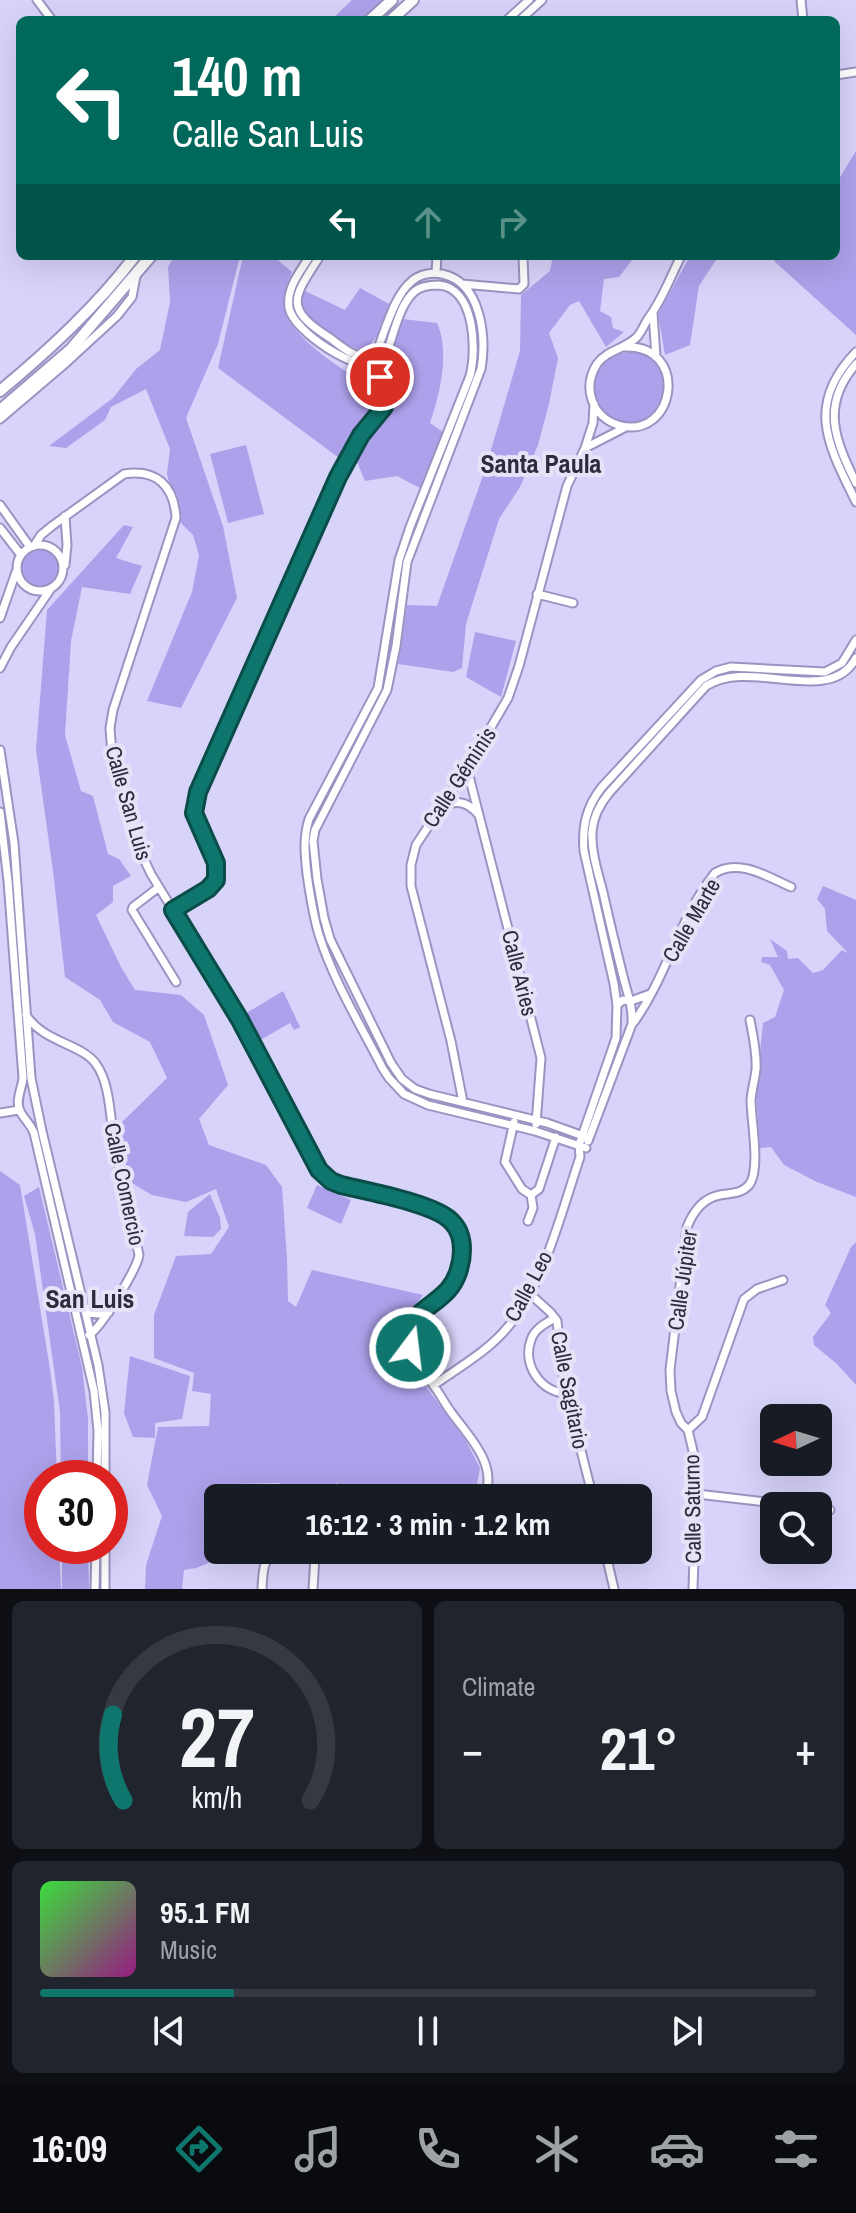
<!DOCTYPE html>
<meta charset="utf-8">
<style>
body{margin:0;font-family:"Archivo Narrow",sans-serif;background:#20242c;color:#f1f3f6;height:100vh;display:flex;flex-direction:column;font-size:30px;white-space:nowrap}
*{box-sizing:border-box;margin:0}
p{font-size:26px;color:#9ea1a6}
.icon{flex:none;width:44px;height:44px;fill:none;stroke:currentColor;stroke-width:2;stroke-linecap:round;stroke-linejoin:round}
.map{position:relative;height:1589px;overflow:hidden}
.details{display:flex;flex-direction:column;gap:12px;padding:12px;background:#0d0f14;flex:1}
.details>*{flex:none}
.top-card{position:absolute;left:16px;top:16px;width:824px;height:244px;border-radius:12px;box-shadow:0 8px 32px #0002;background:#00695c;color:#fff;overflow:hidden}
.needle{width:52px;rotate:266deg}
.tools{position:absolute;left:760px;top:1404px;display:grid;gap:16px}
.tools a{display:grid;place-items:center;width:72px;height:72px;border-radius:12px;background:#171b24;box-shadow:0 8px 32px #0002;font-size:40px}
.speed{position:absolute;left:24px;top:1460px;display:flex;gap:16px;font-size:40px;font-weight:700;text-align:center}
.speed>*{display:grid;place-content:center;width:104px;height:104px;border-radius:50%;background:#171b24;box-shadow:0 8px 32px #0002;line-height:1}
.speed .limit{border:12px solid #d22;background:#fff;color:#111}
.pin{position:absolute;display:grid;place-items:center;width:68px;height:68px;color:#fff;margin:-34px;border:4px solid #fff;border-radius:50%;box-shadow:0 2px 8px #0007}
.me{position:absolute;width:88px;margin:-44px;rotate:15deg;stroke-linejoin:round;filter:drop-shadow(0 0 6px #0008)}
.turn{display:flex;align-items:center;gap:28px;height:168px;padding:0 24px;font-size:36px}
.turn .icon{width:104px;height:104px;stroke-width:2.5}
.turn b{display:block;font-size:56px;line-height:68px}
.lanes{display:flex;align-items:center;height:76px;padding:0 24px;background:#0003;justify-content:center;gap:40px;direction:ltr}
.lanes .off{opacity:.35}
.big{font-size:60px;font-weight:700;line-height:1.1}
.details .tile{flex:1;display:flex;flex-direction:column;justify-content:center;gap:12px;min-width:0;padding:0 28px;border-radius:12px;background:#20242c}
.details .dial{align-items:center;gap:0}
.dial svg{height:208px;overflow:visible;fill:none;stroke:#363941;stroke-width:7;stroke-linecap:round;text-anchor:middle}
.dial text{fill:#f1f3f6;stroke:none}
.song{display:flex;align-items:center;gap:24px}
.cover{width:96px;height:96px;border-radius:12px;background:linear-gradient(135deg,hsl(120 70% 55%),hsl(310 70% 35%))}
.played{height:8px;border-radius:4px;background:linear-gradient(90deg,#0f766e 25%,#363941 25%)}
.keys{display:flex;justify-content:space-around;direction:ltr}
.heat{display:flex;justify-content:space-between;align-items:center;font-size:44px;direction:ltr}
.details .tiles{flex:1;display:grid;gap:12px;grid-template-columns:1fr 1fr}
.tile:last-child{grid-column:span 2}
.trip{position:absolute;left:204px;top:1484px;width:448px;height:80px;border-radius:12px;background:#171b24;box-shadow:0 8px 32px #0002;font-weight:700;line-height:80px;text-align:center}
.tab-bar{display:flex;height:128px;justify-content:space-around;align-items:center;background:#090b0e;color:#9ea1a6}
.tab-bar .icon{width:56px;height:56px}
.tab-bar .current{color:#0f766e}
.tab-bar b{font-size:36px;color:#f1f3f6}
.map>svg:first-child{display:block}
.green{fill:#ada1eb}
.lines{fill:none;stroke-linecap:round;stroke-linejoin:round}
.street-casing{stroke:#9b94c2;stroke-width:11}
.secondary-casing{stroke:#9b94c2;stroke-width:14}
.street{stroke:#fff;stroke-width:7}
.secondary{stroke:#fff;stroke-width:10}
.route-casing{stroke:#0a4d48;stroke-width:20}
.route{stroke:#0f766e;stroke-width:14}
.labels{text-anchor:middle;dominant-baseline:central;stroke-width:8;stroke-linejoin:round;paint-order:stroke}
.street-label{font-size:22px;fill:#2e2b3d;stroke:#e5e3f7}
.quarter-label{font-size:26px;font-weight:bold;fill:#2e2b3d;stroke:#e5e3f7}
</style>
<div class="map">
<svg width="856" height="1589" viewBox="0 0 856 1589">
<rect width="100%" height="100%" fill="#d8d3fa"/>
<!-- green -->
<path class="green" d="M352,0h36l-22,20h-35z
M856,151v184l-82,-74 4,-5h58v-72z
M175,256h65l-22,88 -32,74 37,108 14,72 -56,110 -34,-7 45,-109 7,-37 -6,-20 -14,-14 -12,-47 3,-25 -24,-60 -35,18 -6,13 -39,28 -17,-2 64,-48 23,-29 24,-19 10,-48 -2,-35z
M243,256h30l19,16c-5,12 -10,24 -7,37 6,30 60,61 84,78 10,20 -4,33 -16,47 -6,7 -10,16 -14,24l-121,-90z
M553,256h82l-16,21 -15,2 -4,32 11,6 2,11 11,4 -18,15 -27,-46 -9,4 -21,28 9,25 -9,46 -11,41 -18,42 -21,32 -33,105 -4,44 -9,4 -55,-8 9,-59 30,1 49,-139 34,-116 1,-56 29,-24z
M690,256h20l6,4 -17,26 -9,59 -25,10 -7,-41z
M360,288l31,17c-5,19 -13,32 -26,46 -14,-2 -54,-23 -62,-36 -5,-8 -1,-17 0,-25l42,20z
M403,319l34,4c13,30 3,70 -7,100l13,9 -23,56 -23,-12 -32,5 -10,-24 30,-42 4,-11 -2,-41z
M594 388a36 36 0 1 1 72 0a36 36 0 1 1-72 0Z
M246,445l18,69 -36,9 -18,-69z
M124,525l9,2 -17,31 26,8 -12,28 -48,-7 -11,54 -6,94 16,56 12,5 15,58 11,5 12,17 -18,10v16l-17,13 25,52 14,23 46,5 23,20 24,70 -29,34 10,26 57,20 16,22 5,72 1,42 8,6 16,-37 111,25 -14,19 -7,29 15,31 49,67 14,27 -5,27 -4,3h-143l10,-16 -21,15 -36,1 -1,-15 -55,1 1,14h-8v52h11v5l-33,13 -12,2 -2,18 2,1h-39l1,-24 16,-49 -15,-31 11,-58 51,-1 2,-32 -19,-3 2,-18 -40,-15v-43l22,-59 35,-2 18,-27 -13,-38 -30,13 -34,-7 -22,-13 -13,-55 50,-49 -17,-36 -37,-20 -13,-22 -35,-23 -12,-106 -17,-121 11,-140z
M17 568a23 23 0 1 1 46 0a23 23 0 1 1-46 0Z
M475,632l41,9 -15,56 -35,-20z
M823,886l33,14v297l-39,-15 -33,-17 -13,-18 -11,1 -4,-55 7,-70 12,-6 9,-27 -14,-25 -9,-3 1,-5h16l-8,-18 17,12 1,8 10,-1 15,15 10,-3 19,-20 6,3 -21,-22 -2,-22 -8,-10z
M283,991l17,36 -6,3 -4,-7 -33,19 -14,-27z
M0,1171l20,14 30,184 4,32 3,77h-15v68h17l2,43h-61z
M317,1185l34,15 -10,24 -34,-16z
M39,1187l43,180 6,52v59h-27l-1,-66 -25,-178 -11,-38z
M210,1194l10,24 1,11 -8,8 -29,-1 4,-24z
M856,1242v143l-19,-21 -23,-19 -1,-8 18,-24 -6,-8 26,-58z
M130,1356l60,20 -8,43 -27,4v15l-22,-1 -9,-24z
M62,1546h26l1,43h-27z"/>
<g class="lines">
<defs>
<path id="street" d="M37,0l15,20
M801,0l2,20
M507,20l22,-20
M520,20l22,-20
M836,75l20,-3
M310,256c-10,16 -24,32 -21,52 5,24 68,65 92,57 12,-20 15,-58 34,-74 6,-5 16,-6 24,-6 36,3 38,65 31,91l-60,151 -11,33 -21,128 -69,131c-6,19 -4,36 -2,55 3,21 6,41 12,61 15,47 42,91 64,134l6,9 15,16 24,11 107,26 51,17
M320,256c-27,42 -37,52 10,82 12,9 24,20 40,19
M436,273l1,-17
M462,284l57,5 5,-5 -1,-28
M653,313l3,44
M623,347c68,-4 53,95 -5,78 -12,-4 -22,-13 -26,-25 -4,-12 -2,-25 5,-36 10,-14 28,-15 40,-27 6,-7 8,-15 13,-21 13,-18 21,-40 31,-60
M856,352c-51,53 -28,93 0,150
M370,357l6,-4c9,-21 18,-58 36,-72 8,-7 20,-9 30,-7 39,8 45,63 39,95l-74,193 -11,84 -9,44 -72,140 -2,11 4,38 7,39 6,21 61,124 11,16 13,10 14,5 118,29 42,15
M856,364c-36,41 -21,76 0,119
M0,419l67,-57 50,-46 15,-19 4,-21
M585,448l41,-21
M0,505l30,42
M65,516l2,29 -2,20
M0,528l21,27
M17 568a23 23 0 1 1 46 0a23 23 0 1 1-46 0Z
M34,546l7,-11 11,-9 72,-52c32,-5 50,11 52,44l-63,192 -3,18 2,27 30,100 9,19 89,146 79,150 12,11 10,4c24,6 101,20 114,40 13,21 8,51 -10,68 -18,17 -44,25 -34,58 4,14 15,23 23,35 6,8 11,18 17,26 18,25 48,53 33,86
M537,594l36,9
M0,618l16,-46
M0,668l11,-21 39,-57
M0,750l14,93 17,235 11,53 56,234 7,47v66
M467,768l74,290 -5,66
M440,808c15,-8 26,-8 38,6
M0,812l8,69 15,197c-1,10 -8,23 -3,33 4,9 10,11 14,22l60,258 4,40 -1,47
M159,887l-26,20 -1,3 44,72
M173,910l35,-21 8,-9c5,-24 -19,-44 -22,-67 -2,-11 4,-23 8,-32l143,-318 16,-28 23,-28 -1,-21 -13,-29
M617,1005l6,-5 8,1 19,-7
M26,1015c17,27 56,29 70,49 15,20 14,58 19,83 7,36 16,72 24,108 -2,14 -38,73 -50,80
M634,1022c33,-46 45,-104 81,-149 24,-15 53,4 76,14
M463,1102l-12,-61 -40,-155v-21l5,-20 51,-77 41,-70 11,-32 48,-180 18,-38 8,-25 1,-19
M0,1113l19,-3
M514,1122l-9,40 17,27 9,6 8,-6 17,-52
M588,1141l44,-117c1,-18 -5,-31 -9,-48 -7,-28 -14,-56 -20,-84 -5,-19 -12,-40 -11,-60 1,-15 8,-28 17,-39l97,-107c45,-29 123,22 150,-28
M528,1221l5,-13 -2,-13
M529,1293l21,19 7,9 7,62 29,115
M86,1308c5,8 14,7 23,4
M555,1318c-9,5 -21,11 -24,22 -9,24 9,52 35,53
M434,1385c24,-17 54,-34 73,-57 37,-43 55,-118 73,-171l-1,-12 37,-107 1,-33 -3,-21 -30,-133c-2,-24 2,-44 18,-64l99,-107 15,-9 15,-4 94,5 17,-9 14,-23
M688,1430l14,-13 42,-118 13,-10 26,-9
M697,1494l103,12
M818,1508l12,2
M298,1550l17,6
M605,1550l9,39
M95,1589l1,-43
M105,1589v-43
M262,1589c1,-16 0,-31 16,-39
M313,1589l2,-33
M693,1589l4,-121 -9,-38 -7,-7 -5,-11 -5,-21 -1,-21 17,-143c6,-15 16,-29 33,-32 11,-2 21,-1 29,-10 12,-15 2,-65 2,-85 1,-11 4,-21 5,-31 1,-16 -3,-33 -6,-49"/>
<path id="secondary" d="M370,20l22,-20
M391,20l22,-20
M0,391c49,-41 96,-84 135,-135
M0,410l71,-61 80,-93"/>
</defs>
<!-- street casing -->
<use href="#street" class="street-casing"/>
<!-- secondary casing -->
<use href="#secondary" class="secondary-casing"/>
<!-- street -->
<use href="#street" class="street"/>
<!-- secondary -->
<use href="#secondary" class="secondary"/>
</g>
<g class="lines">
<defs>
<path id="route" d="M380,377l4,15v15l-23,28 -23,42 -140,315 -4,21 22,50v17l-8,9 -35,21 67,110 79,150 12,11 10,4c25,6 96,19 111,37 7,7 10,18 10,28 0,14 -5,30 -14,40 -19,21 -44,23 -38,58"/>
</defs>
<!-- route casing -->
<use href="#route" class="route-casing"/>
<!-- route -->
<use href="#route" class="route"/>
</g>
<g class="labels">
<!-- street labels -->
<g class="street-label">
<text transform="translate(459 777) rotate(-57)">Calle Géminis</text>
<text transform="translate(129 803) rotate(74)">Calle San Luis</text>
<text transform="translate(691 920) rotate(-60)">Calle Marte</text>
<text transform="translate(520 973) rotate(76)">Calle Aries</text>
<text transform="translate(125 1184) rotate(78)">Calle Comercio</text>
<text transform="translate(682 1280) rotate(-82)">Calle Júpiter</text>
<text transform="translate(528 1286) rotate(-62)">Calle Leo</text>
<text transform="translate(570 1390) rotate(79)">Calle Sagitario</text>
<text transform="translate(692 1509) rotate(-91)">Calle Saturno</text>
</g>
<!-- quarter labels -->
<g class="quarter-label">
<text x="541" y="463">Santa Paula</text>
<text x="90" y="1298">San Luis</text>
</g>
</g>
</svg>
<div class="tools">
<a><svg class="needle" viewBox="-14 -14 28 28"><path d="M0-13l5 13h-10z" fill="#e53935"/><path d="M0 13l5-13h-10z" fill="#9ea1a6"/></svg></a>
<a><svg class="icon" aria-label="search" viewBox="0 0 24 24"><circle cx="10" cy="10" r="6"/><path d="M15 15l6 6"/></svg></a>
</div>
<div class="speed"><div class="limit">30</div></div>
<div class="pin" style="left:380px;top:377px;background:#d93025"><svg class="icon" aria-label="arrive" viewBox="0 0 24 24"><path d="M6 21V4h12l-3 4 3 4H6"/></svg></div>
<svg class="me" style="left:410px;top:1348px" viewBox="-20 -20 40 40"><circle r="17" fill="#0f766e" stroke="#fff" stroke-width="3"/><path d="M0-11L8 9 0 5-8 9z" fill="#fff"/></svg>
<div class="trip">16:12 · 3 min · 1.2 km</div>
<div class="top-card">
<div class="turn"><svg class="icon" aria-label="left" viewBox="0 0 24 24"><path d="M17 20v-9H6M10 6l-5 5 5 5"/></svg><div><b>140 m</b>Calle San Luis</div></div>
<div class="lanes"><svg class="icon" aria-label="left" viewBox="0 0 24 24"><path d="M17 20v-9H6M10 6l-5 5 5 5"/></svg><svg class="icon off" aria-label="ahead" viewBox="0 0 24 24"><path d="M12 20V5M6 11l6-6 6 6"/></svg><svg class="icon off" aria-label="right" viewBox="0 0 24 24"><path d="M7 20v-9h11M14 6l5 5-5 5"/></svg></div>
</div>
</div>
<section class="details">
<div class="tiles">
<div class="tile dial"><svg viewBox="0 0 100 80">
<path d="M14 69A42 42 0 1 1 86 69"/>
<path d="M14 69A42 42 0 0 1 10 36" stroke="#0f766e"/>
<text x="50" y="56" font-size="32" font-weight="700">27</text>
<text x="50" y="72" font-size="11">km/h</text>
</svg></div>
<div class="tile"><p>Climate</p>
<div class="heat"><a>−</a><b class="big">21°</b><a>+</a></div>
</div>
<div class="tile">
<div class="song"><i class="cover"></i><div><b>95.1 FM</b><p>Music</p></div></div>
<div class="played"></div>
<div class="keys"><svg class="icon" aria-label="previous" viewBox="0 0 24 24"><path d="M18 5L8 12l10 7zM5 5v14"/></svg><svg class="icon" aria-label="pause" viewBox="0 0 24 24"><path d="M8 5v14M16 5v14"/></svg><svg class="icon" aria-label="next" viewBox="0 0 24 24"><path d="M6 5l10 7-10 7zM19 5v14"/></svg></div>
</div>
</div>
</section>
<nav class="tab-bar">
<b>16:09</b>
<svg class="icon current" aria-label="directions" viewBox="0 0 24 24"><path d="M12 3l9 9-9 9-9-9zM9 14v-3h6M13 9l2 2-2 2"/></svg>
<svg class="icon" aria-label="music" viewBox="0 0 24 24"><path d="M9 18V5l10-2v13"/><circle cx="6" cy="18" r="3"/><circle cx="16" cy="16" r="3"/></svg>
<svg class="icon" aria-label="phone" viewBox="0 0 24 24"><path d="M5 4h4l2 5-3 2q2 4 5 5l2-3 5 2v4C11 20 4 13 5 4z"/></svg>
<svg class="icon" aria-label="climate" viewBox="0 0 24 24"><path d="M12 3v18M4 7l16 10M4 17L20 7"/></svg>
<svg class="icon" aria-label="car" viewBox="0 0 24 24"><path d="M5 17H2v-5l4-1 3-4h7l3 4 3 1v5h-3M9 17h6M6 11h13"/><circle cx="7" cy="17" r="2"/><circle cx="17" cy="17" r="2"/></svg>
<svg class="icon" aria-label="filters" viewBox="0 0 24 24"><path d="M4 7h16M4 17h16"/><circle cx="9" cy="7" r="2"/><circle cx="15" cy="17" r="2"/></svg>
</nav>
